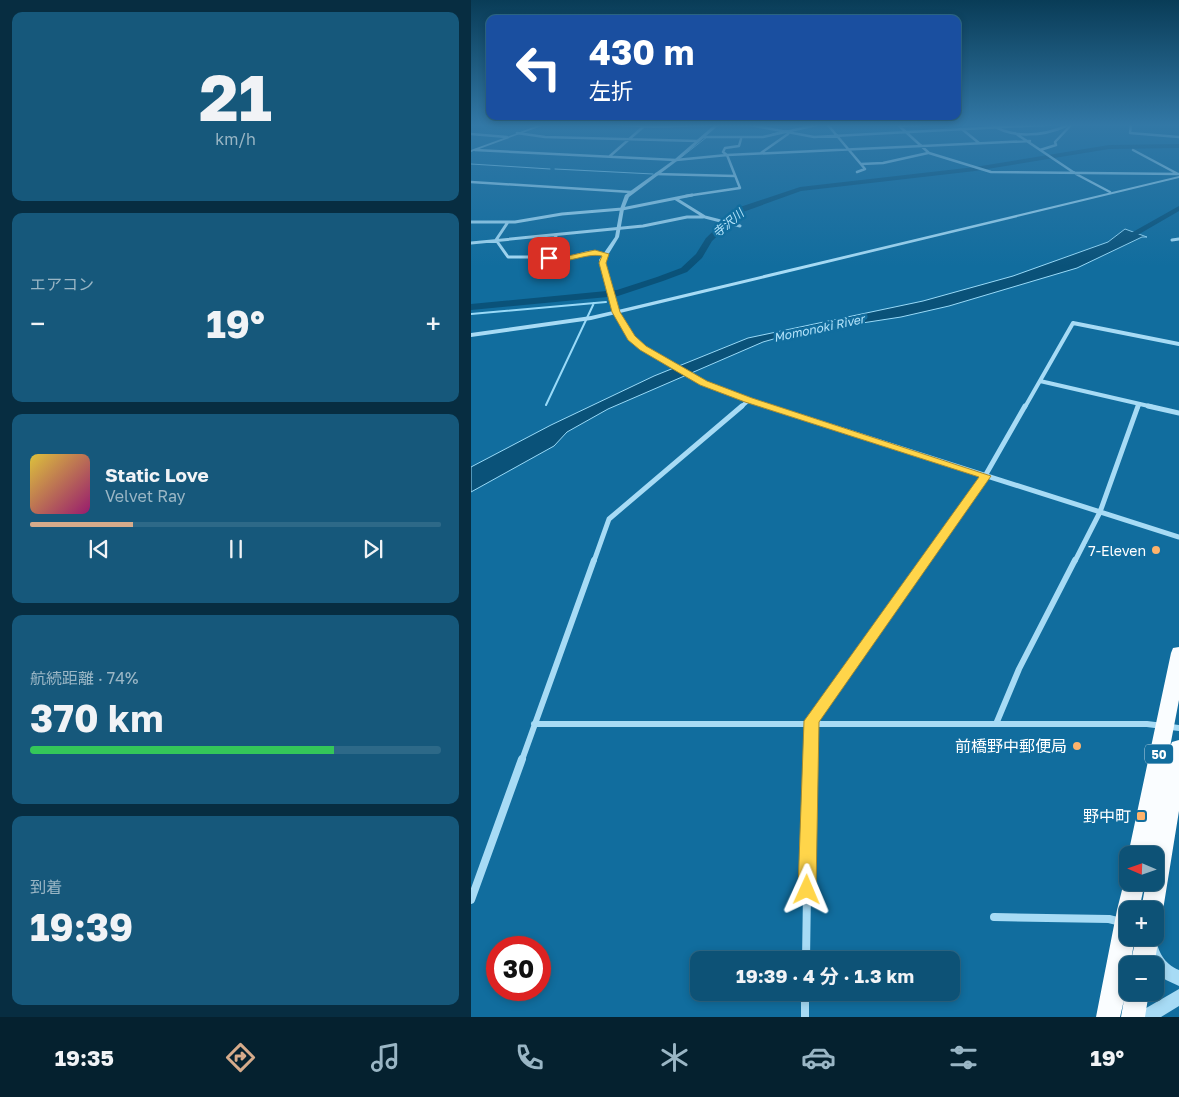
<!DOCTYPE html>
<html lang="ja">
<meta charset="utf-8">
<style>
body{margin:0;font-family:"Golos Text","Noto Sans JP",sans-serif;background:#16587b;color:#f1f3f6;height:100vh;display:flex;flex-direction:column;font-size:19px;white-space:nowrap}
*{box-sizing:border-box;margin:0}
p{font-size:16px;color:#9ab6c5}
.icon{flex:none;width:28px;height:28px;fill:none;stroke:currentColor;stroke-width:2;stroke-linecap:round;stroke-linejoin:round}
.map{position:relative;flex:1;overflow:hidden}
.details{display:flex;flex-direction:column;gap:12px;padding:12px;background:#072d41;width:471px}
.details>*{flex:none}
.top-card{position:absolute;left:15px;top:15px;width:475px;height:105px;border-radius:10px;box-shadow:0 2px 8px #0003,0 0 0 1px #2d6988;background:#1a4fa0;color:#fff;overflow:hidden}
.needle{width:32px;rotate:272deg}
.fabs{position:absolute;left:648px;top:846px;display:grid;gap:10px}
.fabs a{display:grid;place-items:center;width:45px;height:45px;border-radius:10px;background:#0d5276;box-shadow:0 2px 8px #0003,0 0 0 1px #2d6988;font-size:25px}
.speed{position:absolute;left:15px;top:936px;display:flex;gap:10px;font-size:25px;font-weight:700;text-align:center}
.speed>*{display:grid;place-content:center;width:65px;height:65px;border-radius:50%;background:#0d5276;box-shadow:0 2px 8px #0003,0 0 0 1px #2d6988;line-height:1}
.speed .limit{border:8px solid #d22;background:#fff;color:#111}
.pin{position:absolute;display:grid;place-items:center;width:42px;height:42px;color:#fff;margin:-21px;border-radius:10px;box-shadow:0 2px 8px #0006}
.me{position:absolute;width:55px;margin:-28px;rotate:1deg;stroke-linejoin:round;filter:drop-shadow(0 0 4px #0008)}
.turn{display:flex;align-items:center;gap:18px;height:105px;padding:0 20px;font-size:22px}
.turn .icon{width:65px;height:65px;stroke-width:2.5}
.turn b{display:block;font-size:35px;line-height:42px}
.big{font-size:38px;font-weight:700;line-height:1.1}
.details .card{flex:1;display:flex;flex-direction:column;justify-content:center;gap:8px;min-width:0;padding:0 18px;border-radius:10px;background:#16587b}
.details .dial{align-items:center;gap:0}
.dial b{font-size:65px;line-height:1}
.song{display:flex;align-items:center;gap:15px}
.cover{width:60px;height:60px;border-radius:8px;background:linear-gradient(135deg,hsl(50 70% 55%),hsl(320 70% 35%))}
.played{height:5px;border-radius:2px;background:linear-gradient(90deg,#d6ab8b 25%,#2d6988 25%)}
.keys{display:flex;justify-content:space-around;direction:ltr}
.heat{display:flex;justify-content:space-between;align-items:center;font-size:28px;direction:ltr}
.charge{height:8px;border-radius:4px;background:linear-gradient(90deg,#34c759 74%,#2d6988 0)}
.trip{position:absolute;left:219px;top:951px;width:270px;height:50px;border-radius:10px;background:#0d5276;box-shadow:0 2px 8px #0003,0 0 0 1px #2d6988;font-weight:700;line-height:50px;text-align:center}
.tabs{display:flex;height:80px;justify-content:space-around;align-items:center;background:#05212f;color:#9ab6c5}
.tabs .icon{width:35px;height:35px}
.tabs .on{color:#d6ab8b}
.tabs b{font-size:22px;color:#f1f3f6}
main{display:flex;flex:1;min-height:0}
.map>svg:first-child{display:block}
.water{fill:#0a5279;stroke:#99daf8}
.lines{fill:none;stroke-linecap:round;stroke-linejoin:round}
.stream-far1{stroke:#99daf8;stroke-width:1}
.stream{stroke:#99daf8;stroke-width:2}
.river{fill:#0a5279;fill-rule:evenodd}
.minor-far5{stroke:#a7dbf5;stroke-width:2.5}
.minor-far4{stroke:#a7dbf5;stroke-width:3}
.minor-far3{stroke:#a7dbf5;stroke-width:4}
.minor-far2{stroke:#a7dbf5;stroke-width:5}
.minor-far1{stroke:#a7dbf5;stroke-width:6}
.minor{stroke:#a7dbf5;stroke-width:8}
.tertiary{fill:#a7dbf5;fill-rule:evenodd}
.trunk{fill:#fafdff;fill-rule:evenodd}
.route{fill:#ffd54a;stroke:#a68a30}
.poi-dot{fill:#ffb36b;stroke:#116d9e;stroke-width:2}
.labels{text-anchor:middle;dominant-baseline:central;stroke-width:5;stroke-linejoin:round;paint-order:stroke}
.far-water-label{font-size:12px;font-style:italic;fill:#b4e4fb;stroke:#116d9e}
.shield{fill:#116d9e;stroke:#b8d3e2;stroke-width:1}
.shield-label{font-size:12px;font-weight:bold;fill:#fff}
.poi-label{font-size:14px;fill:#fff;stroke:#116d9e;text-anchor:end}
.near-poi-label{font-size:16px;fill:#fff;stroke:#116d9e;text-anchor:end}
</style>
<main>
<section class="details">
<div class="card dial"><b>21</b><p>km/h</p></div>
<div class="card"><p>エアコン</p>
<div class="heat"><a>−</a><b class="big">19°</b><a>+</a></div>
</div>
<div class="card">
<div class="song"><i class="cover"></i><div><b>Static Love</b><p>Velvet Ray</p></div></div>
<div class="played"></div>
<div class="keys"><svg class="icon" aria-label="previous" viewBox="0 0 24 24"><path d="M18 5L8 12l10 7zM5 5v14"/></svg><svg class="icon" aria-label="pause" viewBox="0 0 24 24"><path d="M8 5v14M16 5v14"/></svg><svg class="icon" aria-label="next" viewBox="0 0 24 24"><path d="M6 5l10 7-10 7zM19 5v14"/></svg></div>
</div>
<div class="card"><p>航続距離 · 74%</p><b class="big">370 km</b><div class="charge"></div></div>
<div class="card"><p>到着</p><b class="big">19:39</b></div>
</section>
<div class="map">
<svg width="708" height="1017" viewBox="0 0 708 1017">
<rect width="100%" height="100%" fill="#116d9e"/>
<!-- water -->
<path class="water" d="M654,229l22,8h-5l-65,31 -128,38 -48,11 -110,17 -28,8 -155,67 -41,23 -13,14 -83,46v-25l80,-42 103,-49 94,-38 175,-37 90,-25 95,-34z"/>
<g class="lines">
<!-- stream-far1 -->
<path class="stream-far1" d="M301,134l11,-3
M208,159l28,-22
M0,164l79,5
M84,169l98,5"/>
<!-- stream -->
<path class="stream" d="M0,314l135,-12
M75,405l48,-102"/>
<!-- river -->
<path class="river" d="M708,144v4l-70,1 -134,22 -174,20 -58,21 -31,29 -10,17 -15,14 -24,9 -45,15 -147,14v-6l146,-14 40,-13 24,-9 15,-14 10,-16 31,-30 63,-21 175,-20 134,-22z
M708,206v5l-57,33 -7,-2z"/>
<!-- minor-far5 -->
<path class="minor-far5" d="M356,124l38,45 -8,3
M426,124l32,29 62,19 188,2
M520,124c20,15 53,12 75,2
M660,124l-1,9 49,4
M246,125h33l64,12 249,-13
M428,126l39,-2
M492,130l16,13
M46,133l28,4 153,4
M544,133l61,41 34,18
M0,134l36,3
M232,137h60l58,-13
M4,150l201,10 51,-5 303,-14
M569,150l16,-5 -1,-3 17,-18
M662,150l45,24
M290,153l27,-19
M139,156l33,-29
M390,164l22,-1 45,-10
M185,174l79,2
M0,182l160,10
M215,196l54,-8 -13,-33 -4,-3 2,-4 14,-2 2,-7"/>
<!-- minor-far4 -->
<path class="minor-far4" d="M205,199l29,18 35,9
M0,222h44l47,-8 60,-5 70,-14
M37,222l-12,18 12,17h41
M85,236l-8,21c17,6 29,-4 45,-5 4,0 9,2 13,2
M701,240l7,-1
M0,243l172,-17 44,-9h16"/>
<!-- minor-far3 -->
<path class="minor-far3" d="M145,312l15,26 12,10 60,35 68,24
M569,381l113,26
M270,407l8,-7
M554,407l48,-84 106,21
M667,407l1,-3"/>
<!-- minor-far2 -->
<path class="minor-far2" d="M296,406l412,131
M677,406l31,7
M123,561l15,-42 133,-113
M454,561l60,-85 40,-70
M604,561l25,-49 38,-106"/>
<!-- minor-far1 -->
<path class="minor-far1" d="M63,724h613l32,4
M525,724l23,-55 56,-109
M51,760l72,-200
M338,760l1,-35 6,-13 110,-152"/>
<!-- minor -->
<path class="minor" d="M0,900l51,-141
M523,917l115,2 12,3
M335,960l3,-201
M334,992v25"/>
<!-- tertiary -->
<path class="tertiary" d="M71,124h5l-76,28v-2z
M113,124l70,2 66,-2 -43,37 -48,36 -5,12 -5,28 -14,23 13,50 561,-134v2l-588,142 -120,17v-4l120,-17 22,-5 -14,-51 16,-23 5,-28 5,-14 50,-36 38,-33 -59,2z
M684,937c4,15 8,26 24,33v16l-13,-6 -11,-8v-7h-5l-2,-3 -7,-24z
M708,989v17l-18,11h-22l2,-6z"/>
<!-- trunk -->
<path class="trunk" d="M708,647v53l-9,47 2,-5 7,-2v71l-16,99 -3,8 -5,2v-10h-14l5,-28h9v-27h-5l16,-87 -16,87h-22l43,-202 2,-5z
M655,874l1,8h18l-6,28h-12v28h8l-5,27h-3l-2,27 2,-6v6h22l-4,25h-24l3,-17 -4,17h-24l21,-107z
M684,930l4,8 -5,27h-24l6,-27h19z"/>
</g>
<!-- sky -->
<linearGradient id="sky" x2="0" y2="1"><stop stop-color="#093c57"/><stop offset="0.47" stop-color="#3278a6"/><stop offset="1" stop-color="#3278a6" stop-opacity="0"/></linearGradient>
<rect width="708" height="266" fill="url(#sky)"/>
<!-- route -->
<path class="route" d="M124,250l14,4 -3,9 14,49 15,24 11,10 61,35 45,17 239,78 -172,246 -3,168 -3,6 -6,3 -7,-3 -2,-6 6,-169 175,-244 -234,-75 -45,-17 -60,-35 -12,-10 -16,-28 -13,-49 3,-7c-18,-4 -40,12 -57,2l4,-2h19z"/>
<!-- markers -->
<g class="poi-dot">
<circle cx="685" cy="550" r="5"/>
<circle cx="606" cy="746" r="5"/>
<rect x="665" y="811" width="10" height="10" rx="2.5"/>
</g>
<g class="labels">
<!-- far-water labels -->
<g class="far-water-label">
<text transform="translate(257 223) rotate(-40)">寺沢川</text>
<text transform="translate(348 328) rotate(-12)">Momonoki River</text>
</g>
<!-- shield labels -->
<rect class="shield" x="674" y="744.5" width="28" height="19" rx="4"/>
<g class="shield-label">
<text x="688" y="754">50</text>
</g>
<!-- poi labels -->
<g class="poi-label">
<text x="675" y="550">7-Eleven</text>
</g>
<!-- near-poi labels -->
<g class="near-poi-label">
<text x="596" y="746">前橋野中郵便局</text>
<text x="660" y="816">野中町</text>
</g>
</g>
</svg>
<div class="fabs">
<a><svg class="needle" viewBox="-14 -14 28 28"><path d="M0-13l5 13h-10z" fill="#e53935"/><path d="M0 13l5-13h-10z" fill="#9ab6c5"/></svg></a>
<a>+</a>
<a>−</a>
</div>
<div class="speed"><div class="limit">30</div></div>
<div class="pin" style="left:78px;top:258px;background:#d93025"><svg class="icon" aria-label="arrive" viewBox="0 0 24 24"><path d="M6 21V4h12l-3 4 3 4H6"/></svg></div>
<svg class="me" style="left:336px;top:890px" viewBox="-20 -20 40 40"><path d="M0-17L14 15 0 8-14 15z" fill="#ffd54a" stroke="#fff" stroke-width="4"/></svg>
<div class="trip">19:39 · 4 分 · 1.3 km</div>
<div class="top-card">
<div class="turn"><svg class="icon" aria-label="left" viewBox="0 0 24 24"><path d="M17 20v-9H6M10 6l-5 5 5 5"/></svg><div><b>430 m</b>左折</div></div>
</div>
</div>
</main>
<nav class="tabs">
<b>19:35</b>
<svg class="icon on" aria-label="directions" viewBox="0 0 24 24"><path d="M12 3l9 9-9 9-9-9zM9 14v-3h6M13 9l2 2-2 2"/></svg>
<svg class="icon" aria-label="music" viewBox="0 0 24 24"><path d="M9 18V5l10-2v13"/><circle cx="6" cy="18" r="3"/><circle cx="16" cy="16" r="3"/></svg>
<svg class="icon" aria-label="phone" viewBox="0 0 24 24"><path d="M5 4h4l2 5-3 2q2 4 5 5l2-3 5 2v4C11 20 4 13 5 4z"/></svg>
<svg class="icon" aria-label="climate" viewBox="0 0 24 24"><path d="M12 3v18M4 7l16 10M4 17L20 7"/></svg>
<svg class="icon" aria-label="car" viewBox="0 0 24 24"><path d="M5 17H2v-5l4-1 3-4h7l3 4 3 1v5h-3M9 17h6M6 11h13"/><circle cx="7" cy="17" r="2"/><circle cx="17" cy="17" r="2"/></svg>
<svg class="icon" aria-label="filters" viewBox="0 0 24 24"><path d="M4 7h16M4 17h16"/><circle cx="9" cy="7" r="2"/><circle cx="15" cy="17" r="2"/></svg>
<b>19°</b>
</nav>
